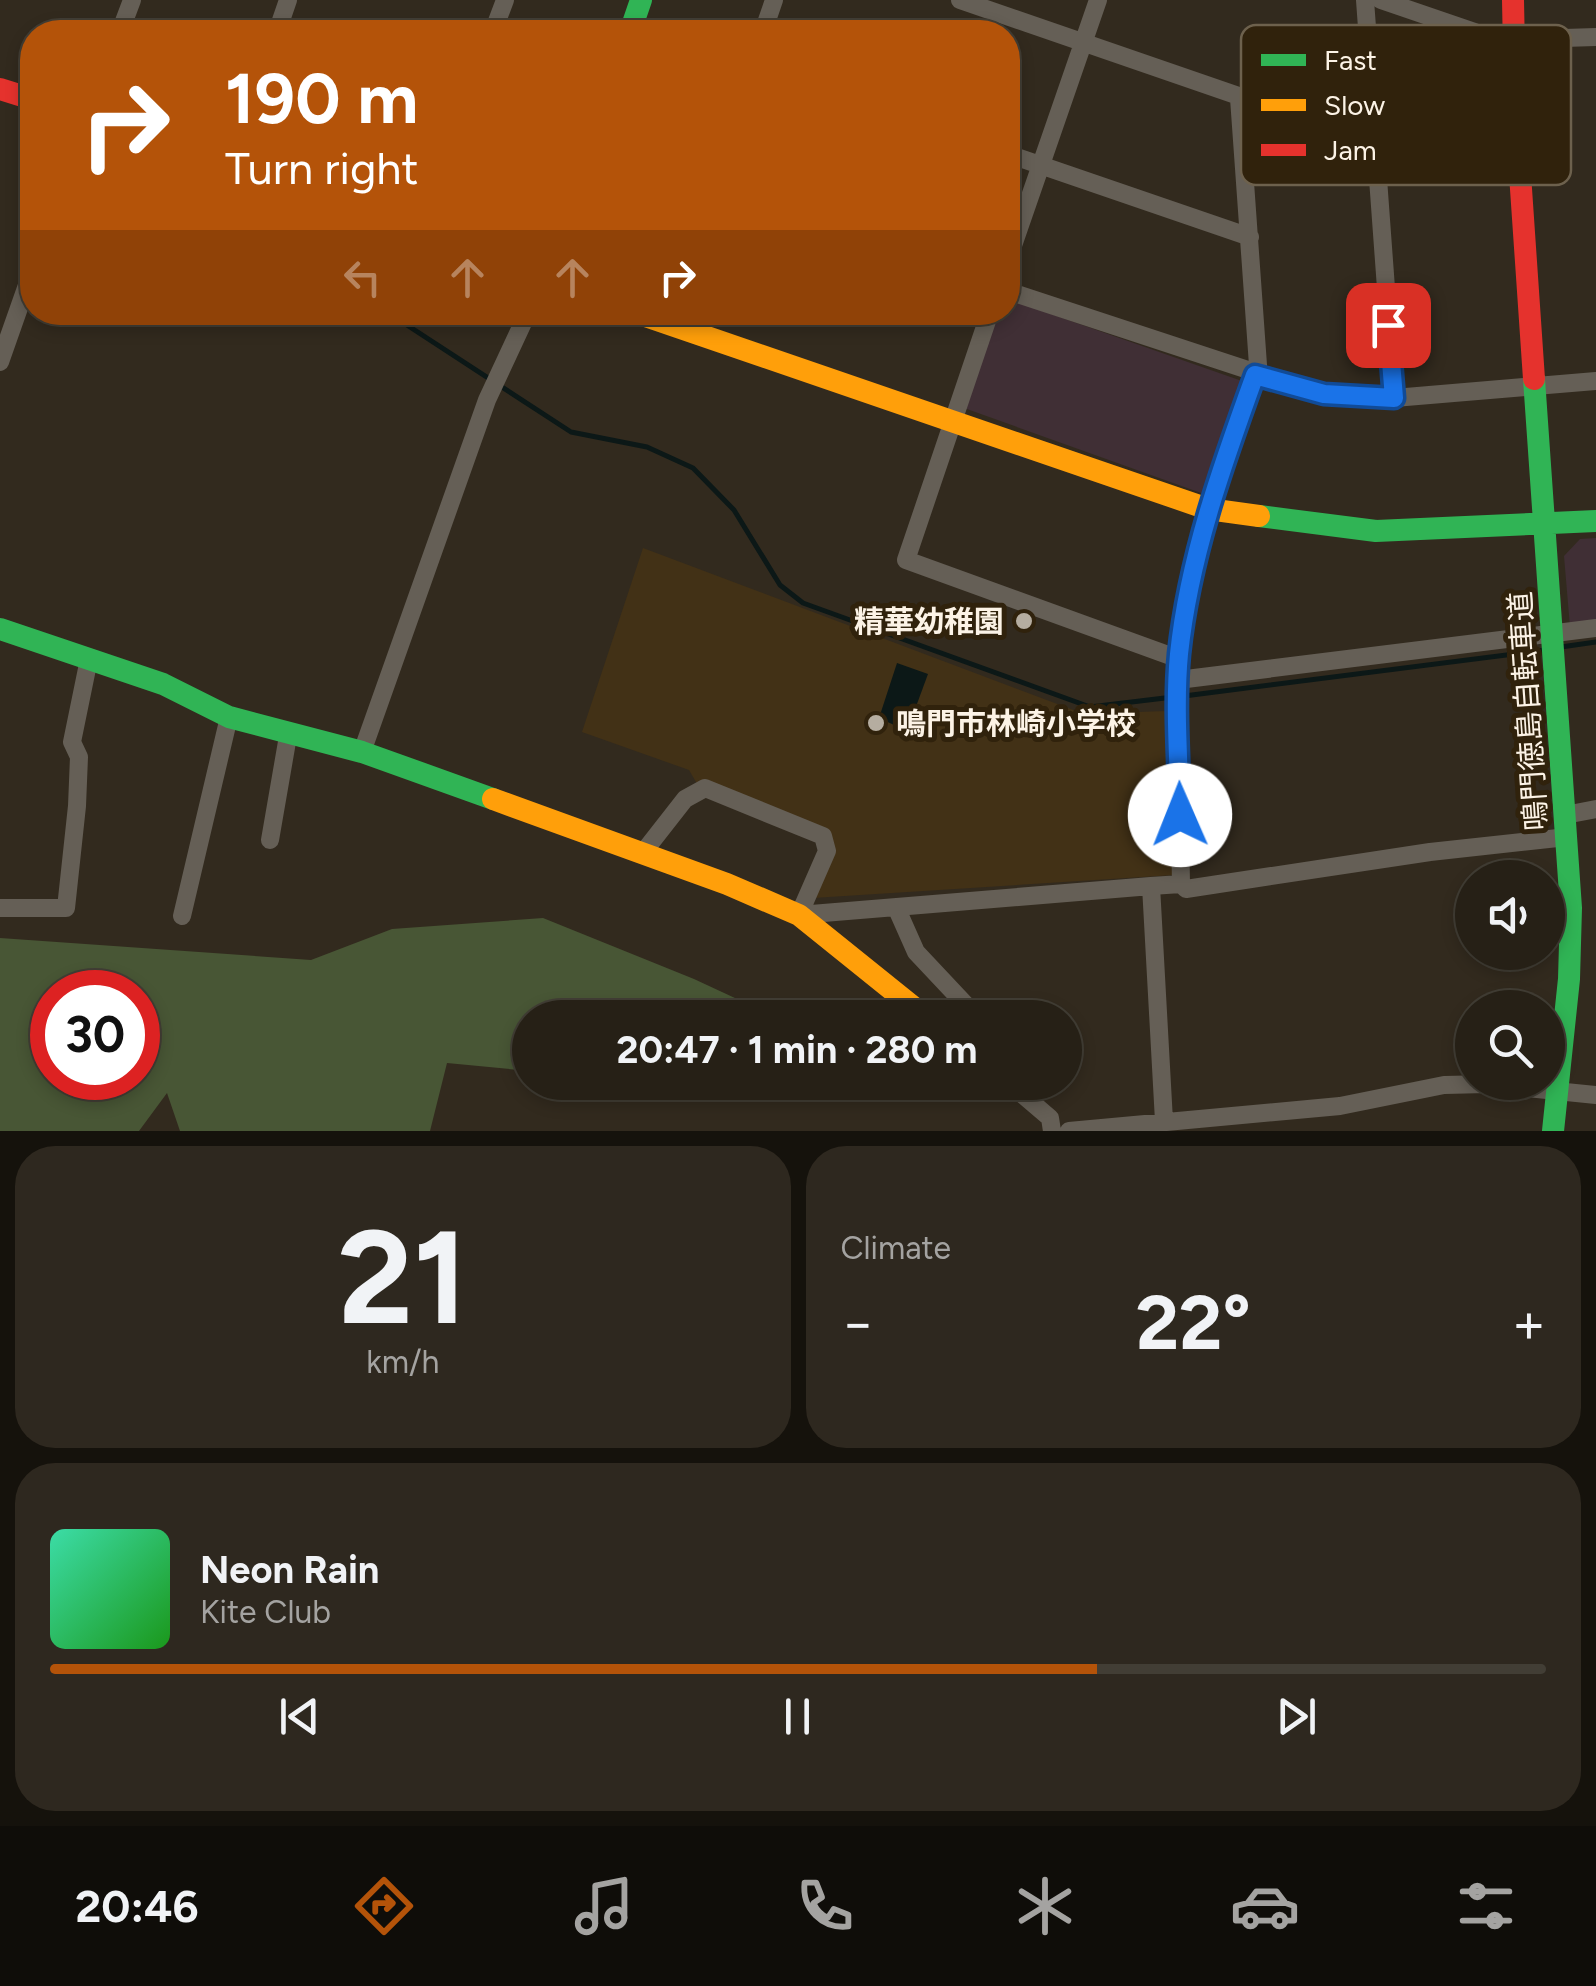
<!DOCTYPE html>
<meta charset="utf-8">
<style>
body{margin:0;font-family:Figtree,"Noto Sans JP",sans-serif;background:#2e281f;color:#f1f3f6;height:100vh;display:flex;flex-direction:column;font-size:38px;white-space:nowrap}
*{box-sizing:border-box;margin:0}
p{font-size:32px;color:#a4a3a1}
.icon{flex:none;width:55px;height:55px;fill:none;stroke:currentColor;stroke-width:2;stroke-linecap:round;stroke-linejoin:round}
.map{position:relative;height:1131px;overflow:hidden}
.sheet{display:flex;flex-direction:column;gap:15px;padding:15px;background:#15120c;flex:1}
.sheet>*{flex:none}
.hud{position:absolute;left:20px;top:20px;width:1000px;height:305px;border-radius:40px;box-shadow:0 5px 15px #0003,0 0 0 2px #423e35;background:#b45309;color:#fff;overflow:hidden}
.tools{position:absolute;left:1455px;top:860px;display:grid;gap:20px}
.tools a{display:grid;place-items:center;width:110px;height:110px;border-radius:50%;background:#262016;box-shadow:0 5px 15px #0003,0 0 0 2px #423e35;font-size:50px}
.speed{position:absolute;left:30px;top:970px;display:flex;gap:20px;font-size:50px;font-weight:700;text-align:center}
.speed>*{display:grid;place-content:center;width:130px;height:130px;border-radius:50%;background:#262016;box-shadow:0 5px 15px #0003,0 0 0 2px #423e35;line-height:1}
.speed .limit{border:15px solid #d22;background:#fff;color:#111}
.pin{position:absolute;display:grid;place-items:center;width:85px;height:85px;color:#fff;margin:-42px;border-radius:20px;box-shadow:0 5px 15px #0006}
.me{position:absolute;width:110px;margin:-55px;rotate:359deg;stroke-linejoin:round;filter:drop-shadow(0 0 8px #0008)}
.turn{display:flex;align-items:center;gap:35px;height:210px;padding:0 40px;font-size:45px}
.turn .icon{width:130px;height:130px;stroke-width:2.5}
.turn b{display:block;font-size:70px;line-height:85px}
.lanes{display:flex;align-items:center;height:95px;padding:0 40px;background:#0003;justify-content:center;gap:50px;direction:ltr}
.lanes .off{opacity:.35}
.big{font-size:75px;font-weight:700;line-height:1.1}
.sheet .card{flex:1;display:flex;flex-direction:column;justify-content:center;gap:15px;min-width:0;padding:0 35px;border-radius:40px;background:#2e281f}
.sheet .dial{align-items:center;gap:0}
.dial b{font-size:130px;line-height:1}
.song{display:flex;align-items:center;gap:30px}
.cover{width:120px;height:120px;border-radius:15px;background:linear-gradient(135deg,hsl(160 70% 55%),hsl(120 70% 35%))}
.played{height:10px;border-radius:5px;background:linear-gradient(90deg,#b45309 70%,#423e35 70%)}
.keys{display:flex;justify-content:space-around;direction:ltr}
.heat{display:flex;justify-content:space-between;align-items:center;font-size:55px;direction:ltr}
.sheet .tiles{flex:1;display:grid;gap:15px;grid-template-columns:1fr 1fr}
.card:last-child{grid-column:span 2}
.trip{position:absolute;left:512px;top:1000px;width:570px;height:100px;border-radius:50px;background:#262016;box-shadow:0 5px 15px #0003,0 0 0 2px #423e35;font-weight:700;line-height:100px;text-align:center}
.tabs{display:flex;height:160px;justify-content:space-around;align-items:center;background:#0f0d09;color:#a4a3a1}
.tabs .icon{width:70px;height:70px}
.tabs .selected{color:#b45309}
.tabs b{font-size:45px;color:#f1f3f6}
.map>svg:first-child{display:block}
.commercial{fill:#402f35}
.built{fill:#423116}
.green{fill:#485635;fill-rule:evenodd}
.water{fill:#0c1817}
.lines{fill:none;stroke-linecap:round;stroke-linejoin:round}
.stream{stroke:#0c1817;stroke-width:5}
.street{stroke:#655f56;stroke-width:18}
.fast{stroke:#30b455;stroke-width:22}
.slow{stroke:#ff9f0a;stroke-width:22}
.jam{stroke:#e5322d;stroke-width:22}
.route-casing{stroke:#114b97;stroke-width:25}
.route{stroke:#1a73e8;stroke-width:18}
.poi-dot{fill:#b5ada0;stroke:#30220c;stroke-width:4}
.labels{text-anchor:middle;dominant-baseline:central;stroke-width:10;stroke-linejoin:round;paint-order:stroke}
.poi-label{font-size:30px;font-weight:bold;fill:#fcf3e6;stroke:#30220c;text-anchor:end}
.street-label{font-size:30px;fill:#fcf3e6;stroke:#30220c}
.key{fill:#30220c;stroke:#6d614d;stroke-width:2.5}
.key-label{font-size:28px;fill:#fcf3e6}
</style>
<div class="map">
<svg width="1596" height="1131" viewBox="0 0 1596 1131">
<rect width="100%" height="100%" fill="#322a1e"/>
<!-- commercial -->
<path class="commercial" d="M1008,299l234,82 -38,113 -240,-86 33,-95 11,-1z
M1596,538v86l-26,3 -6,-71 16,-17z"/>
<!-- built -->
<path class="built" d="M643,548l441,166 82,-3 8,164 -361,23 14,-68 -131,-48 -7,-12 -107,-38z"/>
<!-- green -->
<path class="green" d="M543,918l151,61 82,38 -246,1v53l-83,-8 -17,68h-250l-13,-38 -28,38h-139v-193l311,22 81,-31zM52,992h86v86h-86z
M655,1083h278l55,17z"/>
<!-- water -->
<path class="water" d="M897,663l31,11 -21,57 -28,-13z"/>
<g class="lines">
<!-- stream -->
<path class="stream" d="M387,312l184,120 76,15 46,21 41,42 46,75 23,18 287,104 83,-10
M1561,647l35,-5
M1184,696l361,-46"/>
<!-- street -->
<path class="street" d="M960,0l415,143
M1365,0l29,398
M1381,0l117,40 98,-3
M633,23l26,9
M120,32l12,-32
M277,32l11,-32
M493,32l12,-32
M763,32l11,-32
M1008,154l242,83
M1008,260l90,-260
M1008,291l316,104 70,3 202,-17
M990,312l-84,248 273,99
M0,362l32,-91
M1178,680l418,-52
M362,752l125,-352 41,-88
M1565,815l31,-6
M270,840l18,-104
M642,854l43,-55 20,-11 118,48 4,15 -28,64 352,-29 30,-2 5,5 244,-37 137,-15
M1181,884l-3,-174 4,-78 29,-135 47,-132 -19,-267
M1151,886l13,235
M896,907l20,45 62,66
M0,908h66l11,-102 2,-49 -7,-15 17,-83
M182,916l47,-199
M1008,1082l42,36 2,13
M1069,1131l271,-25 104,-21 43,-1 109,11"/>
<!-- fast -->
<path class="fast" d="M630,32l11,-32
M1534,379l37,529 -2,71 -16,152
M1259,516l117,15 220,-10
M0,629l163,55 66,33 133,35 131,47"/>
<!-- slow -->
<path class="slow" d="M634,312l574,197 51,7
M493,799l234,85 72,31 128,103"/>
<!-- jam -->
<path class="jam" d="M1513,0l2,101 19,278
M0,89l32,10"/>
</g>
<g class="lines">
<defs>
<path id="route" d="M1180,815c-1,-53 -6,-108 -1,-161 10,-96 43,-188 76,-279l69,19 70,4 -6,-73"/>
</defs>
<!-- route casing -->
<use href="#route" class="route-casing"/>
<!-- route -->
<use href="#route" class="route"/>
</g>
<!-- markers -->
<g class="poi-dot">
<circle cx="1024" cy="621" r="10"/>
<circle cx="876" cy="723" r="10"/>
</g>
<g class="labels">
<!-- poi labels -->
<g class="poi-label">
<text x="1004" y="621">精華幼稚園</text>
<text x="896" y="723" text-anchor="start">鳴門市林崎小学校</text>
</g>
<!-- street labels -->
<g class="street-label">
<text transform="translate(1528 711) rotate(-94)">鳴門徳島自転車道</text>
</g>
</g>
<!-- legend -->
<rect x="1241" y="25" width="330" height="160" rx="15" class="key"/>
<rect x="1261" y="54" width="45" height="12" fill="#30b455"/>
<rect x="1261" y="99" width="45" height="12" fill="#ff9f0a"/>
<rect x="1261" y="144" width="45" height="12" fill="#e5322d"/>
<g class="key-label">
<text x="1324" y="70">Fast</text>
<text x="1324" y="115">Slow</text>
<text x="1324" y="160">Jam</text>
</g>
</svg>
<div class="tools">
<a><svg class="icon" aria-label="sound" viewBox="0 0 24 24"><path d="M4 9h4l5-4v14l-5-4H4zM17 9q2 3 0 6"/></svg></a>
<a><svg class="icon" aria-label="search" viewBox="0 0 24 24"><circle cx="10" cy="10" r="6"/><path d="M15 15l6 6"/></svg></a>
</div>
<div class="speed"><div class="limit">30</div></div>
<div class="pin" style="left:1388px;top:325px;background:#d93025"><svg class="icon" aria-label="arrive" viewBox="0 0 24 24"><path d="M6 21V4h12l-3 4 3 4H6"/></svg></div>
<svg class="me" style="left:1180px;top:815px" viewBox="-20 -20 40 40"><circle r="19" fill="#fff"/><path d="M0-13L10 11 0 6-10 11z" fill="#1a73e8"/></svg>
<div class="trip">20:47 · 1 min · 280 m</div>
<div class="hud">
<div class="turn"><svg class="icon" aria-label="right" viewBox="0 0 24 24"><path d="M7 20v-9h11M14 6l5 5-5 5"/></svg><div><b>190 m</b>Turn right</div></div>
<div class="lanes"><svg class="icon off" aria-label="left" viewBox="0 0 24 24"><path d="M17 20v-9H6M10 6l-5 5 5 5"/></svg><svg class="icon off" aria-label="ahead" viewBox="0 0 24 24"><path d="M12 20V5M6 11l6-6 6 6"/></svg><svg class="icon off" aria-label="ahead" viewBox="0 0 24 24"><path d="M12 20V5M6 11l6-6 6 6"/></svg><svg class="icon" aria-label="right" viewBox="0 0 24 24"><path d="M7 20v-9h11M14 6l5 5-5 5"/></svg></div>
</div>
</div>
<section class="sheet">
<div class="tiles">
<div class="card dial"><b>21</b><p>km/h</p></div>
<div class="card"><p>Climate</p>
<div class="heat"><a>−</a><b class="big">22°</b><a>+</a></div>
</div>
<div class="card">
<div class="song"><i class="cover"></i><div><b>Neon Rain</b><p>Kite Club</p></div></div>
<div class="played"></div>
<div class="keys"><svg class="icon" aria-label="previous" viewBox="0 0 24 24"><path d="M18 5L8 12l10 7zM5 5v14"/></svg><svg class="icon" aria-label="pause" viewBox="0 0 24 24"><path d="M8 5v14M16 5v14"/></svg><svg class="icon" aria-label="next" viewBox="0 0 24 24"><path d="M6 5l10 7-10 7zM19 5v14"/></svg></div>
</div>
</div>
</section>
<nav class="tabs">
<b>20:46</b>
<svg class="icon selected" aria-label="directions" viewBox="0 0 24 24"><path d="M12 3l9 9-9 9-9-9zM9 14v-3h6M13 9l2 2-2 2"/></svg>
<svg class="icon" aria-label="music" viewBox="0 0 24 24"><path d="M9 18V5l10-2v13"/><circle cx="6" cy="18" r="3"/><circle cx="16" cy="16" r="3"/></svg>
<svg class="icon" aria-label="phone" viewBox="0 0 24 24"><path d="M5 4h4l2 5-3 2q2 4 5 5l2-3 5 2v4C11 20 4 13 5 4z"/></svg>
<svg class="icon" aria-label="climate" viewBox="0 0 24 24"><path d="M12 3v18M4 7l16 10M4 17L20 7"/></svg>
<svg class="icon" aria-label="car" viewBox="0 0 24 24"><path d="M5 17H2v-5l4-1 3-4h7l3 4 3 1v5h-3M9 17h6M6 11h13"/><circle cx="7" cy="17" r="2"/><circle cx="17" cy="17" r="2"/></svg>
<svg class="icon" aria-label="filters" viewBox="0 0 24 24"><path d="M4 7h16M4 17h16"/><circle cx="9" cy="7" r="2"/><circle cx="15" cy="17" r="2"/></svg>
</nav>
